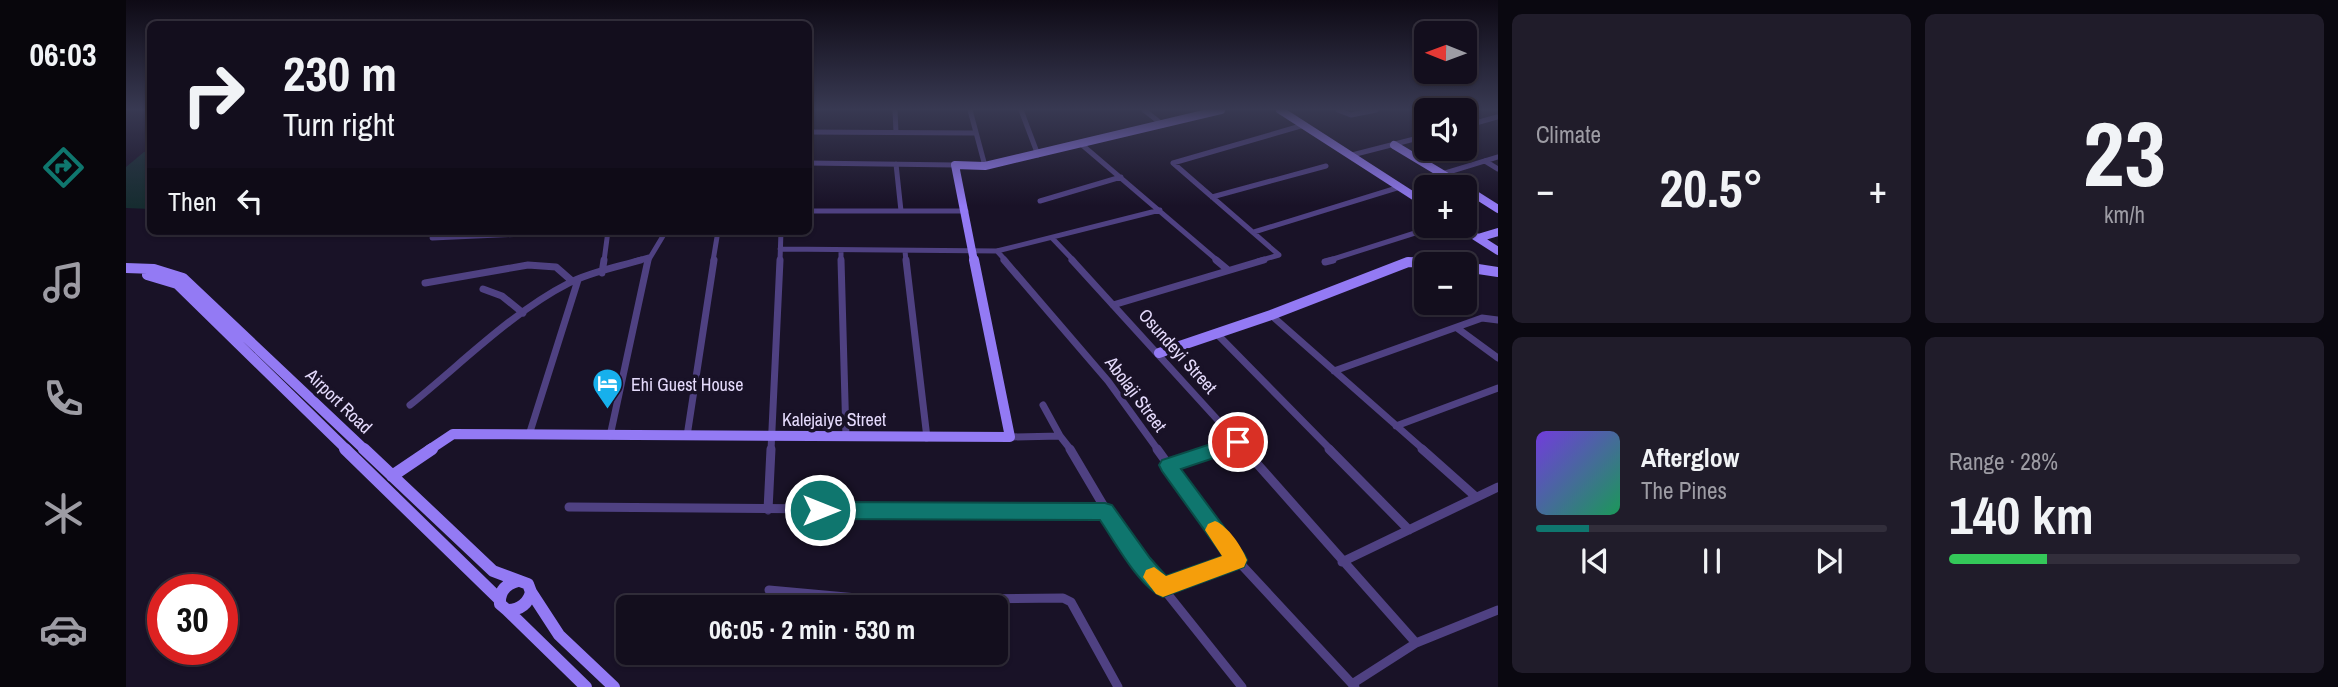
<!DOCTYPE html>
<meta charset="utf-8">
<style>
body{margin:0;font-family:"Archivo Narrow",sans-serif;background:#201c2a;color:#f1f3f6;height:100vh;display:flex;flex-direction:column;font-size:26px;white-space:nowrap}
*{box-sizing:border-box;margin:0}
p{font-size:23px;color:#9d9ca4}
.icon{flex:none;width:38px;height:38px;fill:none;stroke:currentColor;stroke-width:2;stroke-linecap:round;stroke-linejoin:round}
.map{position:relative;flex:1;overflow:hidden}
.drawer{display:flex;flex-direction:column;gap:14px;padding:14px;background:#0a0810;width:840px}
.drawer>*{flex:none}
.guide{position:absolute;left:21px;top:21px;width:665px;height:214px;border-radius:10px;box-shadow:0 2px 5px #0004,0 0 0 2px #322e3b;background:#130e1d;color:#f1f3f6;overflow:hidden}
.needle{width:46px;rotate:271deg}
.buttons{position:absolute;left:1288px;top:21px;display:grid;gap:14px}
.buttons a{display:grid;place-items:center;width:63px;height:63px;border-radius:10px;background:#130e1d;box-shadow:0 2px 5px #0004,0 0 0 2px #322e3b;font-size:35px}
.speed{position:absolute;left:21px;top:574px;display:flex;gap:14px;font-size:35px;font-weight:700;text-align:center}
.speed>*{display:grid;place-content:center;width:91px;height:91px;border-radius:50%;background:#130e1d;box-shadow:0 2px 5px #0004,0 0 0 2px #322e3b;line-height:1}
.speed .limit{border:10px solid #d22;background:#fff;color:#111}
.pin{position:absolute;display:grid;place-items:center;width:60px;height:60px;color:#fff;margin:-30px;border:4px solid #fff;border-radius:50%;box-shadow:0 2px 7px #0007}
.me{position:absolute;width:77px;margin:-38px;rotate:90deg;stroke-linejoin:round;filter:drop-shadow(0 0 5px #0008)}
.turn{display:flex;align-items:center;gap:24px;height:147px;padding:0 21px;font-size:32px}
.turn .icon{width:91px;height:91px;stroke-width:2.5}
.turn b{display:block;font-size:49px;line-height:60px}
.then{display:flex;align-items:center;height:66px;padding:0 21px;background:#0003;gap:14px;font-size:26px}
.big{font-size:52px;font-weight:700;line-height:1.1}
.drawer .card{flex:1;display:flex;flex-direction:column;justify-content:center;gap:10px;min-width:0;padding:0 24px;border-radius:10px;background:#201c2a}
.drawer .dial{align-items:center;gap:0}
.dial b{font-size:91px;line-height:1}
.song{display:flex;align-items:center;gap:21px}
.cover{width:84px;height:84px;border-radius:10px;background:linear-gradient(135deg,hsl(260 70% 55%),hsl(150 70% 35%))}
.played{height:7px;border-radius:4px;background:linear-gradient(90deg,#0f766e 15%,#322e3b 15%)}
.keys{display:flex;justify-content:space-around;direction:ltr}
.heat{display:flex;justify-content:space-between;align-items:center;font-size:38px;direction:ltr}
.charge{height:10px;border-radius:5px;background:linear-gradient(90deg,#34c759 28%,#322e3b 0)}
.drawer .tiles{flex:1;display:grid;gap:14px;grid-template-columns:repeat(2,1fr)}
.trip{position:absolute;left:490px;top:595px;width:392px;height:70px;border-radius:10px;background:#130e1d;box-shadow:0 2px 5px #0004,0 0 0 2px #322e3b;font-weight:700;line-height:70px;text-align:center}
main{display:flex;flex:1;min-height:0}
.tabs{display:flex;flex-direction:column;width:126px;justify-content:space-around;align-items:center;background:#08060c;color:#9d9ca4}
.tabs .icon{width:49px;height:49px}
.tabs .current{color:#0f766e}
.tabs b{font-size:32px;color:#f1f3f6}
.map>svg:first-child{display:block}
.green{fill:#162c30}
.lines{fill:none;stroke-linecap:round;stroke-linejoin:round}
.street-far2{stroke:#4f4182;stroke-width:5}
.street-far1{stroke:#4f4182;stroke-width:7}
.street{stroke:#4f4182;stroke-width:9}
.secondary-far2{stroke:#937af4;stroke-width:8}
.secondary-far1{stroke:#937af4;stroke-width:10}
.secondary{stroke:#937af4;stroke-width:12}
.route{fill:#0f766e;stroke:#0a4d48;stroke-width:2}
.slow{fill:#f59e0b}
.labels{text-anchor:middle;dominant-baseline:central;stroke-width:7;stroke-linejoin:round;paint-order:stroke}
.street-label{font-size:18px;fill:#e5dbfc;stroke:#191227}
.poi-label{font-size:18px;fill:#e5dbfc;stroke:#191227;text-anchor:start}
</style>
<main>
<nav class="tabs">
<b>06:03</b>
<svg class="icon current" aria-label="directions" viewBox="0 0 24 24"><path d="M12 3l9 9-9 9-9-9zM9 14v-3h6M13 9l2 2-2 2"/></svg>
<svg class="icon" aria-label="music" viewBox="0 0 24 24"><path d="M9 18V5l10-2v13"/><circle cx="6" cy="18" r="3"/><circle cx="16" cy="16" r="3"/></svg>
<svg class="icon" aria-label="phone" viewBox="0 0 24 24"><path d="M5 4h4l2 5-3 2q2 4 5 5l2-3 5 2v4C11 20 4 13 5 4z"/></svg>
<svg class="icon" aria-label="climate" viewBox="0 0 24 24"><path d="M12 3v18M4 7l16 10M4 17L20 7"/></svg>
<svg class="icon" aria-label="car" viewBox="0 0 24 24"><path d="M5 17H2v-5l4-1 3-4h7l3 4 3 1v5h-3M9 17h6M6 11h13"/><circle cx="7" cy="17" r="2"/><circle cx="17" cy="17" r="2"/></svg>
</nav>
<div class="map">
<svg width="1372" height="687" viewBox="0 0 1372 687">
<rect width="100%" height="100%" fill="#191227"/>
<!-- green -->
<path class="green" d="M18,152h6v57l-24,-1v-41z"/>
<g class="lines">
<!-- street-far2 -->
<path class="street-far2" d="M769,110l1,22
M844,110l15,56
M895,110l17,45
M1018,110l19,15
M1212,110l13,5 25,-5
M1339,126l32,-9
M682,132l166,1
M955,144l137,117
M1226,155l74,-19
M1359,161l13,8
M682,163l147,2
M770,164l5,47
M1316,174l56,-17
M1086,197l114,-31
M914,201l81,-24
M682,211h158
M1128,232l146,-45
M306,238l159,-7
M927,239l21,22
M654,249l217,2 163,-41
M715,250v11
M779,251l1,10
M871,251l9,10
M478,261l4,-30
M509,261l14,-4
M522,261l18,-30
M587,261l5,-30
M654,261l1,-30
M1132,261l21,-6 -106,-92 131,-38
M1201,261l110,-35"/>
<!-- street-far1 -->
<path class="street-far1" d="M715,260l5,177
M780,260l21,178
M878,260l104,121 50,69
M946,260l173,190
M1090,260l12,10
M1199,262l8,-2
M476,273l2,-13
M299,283l103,-18 28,2 16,14
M357,289l19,7 21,17
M987,305l151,-45
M1145,315l153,135
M1331,328l41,30
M1090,333l115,117
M1208,371l148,-53 16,2
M284,405c50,-40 102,-93 159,-122 21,-11 48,-16 72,-23
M917,405l17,31
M1270,426l102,-38
M403,435l49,-155
M484,436l38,-176
M561,436l27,-176
M884,437l50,-1 11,14
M645,450l9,-190
M1087,450l25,-8"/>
<!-- street -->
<path class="street" d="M944,449l52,88 120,150
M1031,449l80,111 118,127
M1118,449l172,194
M1203,449l80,81
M1296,449l54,48
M1043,465l49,-16
M443,507l536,4
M642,510l3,-61
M1216,562l156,-75
M1037,587l74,-27
M643,590l110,10 184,-2 8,4 47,85
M1226,684l64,-41 82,-33"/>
<!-- secondary-far2 -->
<path class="secondary-far2" d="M1154,110l146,94
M1268,145l70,42
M1339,188l33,21
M1333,226l39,25
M1352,238l20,-6
M848,261l-19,-96 30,1 236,-56"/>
<!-- secondary-far1 -->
<path class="secondary-far1" d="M1339,267l33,5
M0,268l28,1 29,9 182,172
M21,275l30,9 170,166
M1033,353l112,-38 137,-53 40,2
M303,450l24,-16 557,3 -36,-177"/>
<!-- secondary -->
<path class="secondary" d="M219,449l154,150
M238,449l129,122 35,13 3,8c-3,12 -11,18 -24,18l-7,-6c-1,-13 6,-20 18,-23
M266,476l40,-27
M405,592l28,43 55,52
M381,610l79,77"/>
</g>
<!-- sky -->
<linearGradient id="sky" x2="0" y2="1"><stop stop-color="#0e0a15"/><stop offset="0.53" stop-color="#383952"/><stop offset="1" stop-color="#383952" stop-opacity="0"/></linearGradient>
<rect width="1372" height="206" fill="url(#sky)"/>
<!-- route -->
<path class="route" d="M1112,435l6,2 3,5 -3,6 -63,21 63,85 3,6 -3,7 -81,30c-24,-10 -48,-55 -63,-77l-280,-1 -7,-3 -3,-6 3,-6 7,-2 285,1 7,2 38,53 16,18 57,-20 -61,-85 -3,-6 3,-5z"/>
<!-- slow -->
<path class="slow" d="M1089,521c13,5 27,26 32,39l-3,7 -81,30 -7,-3 -13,-17 3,-7 8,-3 12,9 56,-20 -17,-26 3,-6z"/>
<!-- icons -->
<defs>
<symbol id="hotel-pin" viewBox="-11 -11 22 30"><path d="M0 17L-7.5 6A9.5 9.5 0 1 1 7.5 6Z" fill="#17b0ec" stroke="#191227"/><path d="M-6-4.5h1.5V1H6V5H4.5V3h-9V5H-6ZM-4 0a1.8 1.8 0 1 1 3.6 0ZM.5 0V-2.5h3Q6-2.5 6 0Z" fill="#fff"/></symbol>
</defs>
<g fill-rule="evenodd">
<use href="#hotel-pin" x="464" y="366" width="35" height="47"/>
</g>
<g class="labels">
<!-- street labels -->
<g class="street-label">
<text transform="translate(1052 351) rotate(48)">Osundeyi Street</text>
<text transform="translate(1010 394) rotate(53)">Abolaji Street</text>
<text transform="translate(213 401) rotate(44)">Airport Road</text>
<text x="708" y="419">Kalejaiye Street</text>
</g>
<!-- poi labels -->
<g class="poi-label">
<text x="505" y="384">Ehi Guest House</text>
</g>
</g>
</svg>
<div class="buttons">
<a><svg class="needle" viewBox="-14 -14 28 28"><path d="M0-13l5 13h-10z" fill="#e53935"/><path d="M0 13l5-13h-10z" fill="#9d9ca4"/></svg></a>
<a><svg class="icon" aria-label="sound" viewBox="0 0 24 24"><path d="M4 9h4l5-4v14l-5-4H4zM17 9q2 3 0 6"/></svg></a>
<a>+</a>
<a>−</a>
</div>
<div class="speed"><div class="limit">30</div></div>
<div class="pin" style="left:1112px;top:442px;background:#d93025"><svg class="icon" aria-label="arrive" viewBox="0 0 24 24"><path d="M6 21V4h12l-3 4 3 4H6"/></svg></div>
<svg class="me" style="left:694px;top:510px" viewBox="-20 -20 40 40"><circle r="17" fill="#0f766e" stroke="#fff" stroke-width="3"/><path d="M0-11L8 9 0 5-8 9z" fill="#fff"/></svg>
<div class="trip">06:05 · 2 min · 530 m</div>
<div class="guide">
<div class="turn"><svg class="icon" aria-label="right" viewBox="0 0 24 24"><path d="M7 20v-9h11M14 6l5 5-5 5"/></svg><div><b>230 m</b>Turn right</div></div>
<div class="then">Then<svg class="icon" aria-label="left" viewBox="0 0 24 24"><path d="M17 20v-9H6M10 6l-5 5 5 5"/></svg></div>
</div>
</div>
<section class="drawer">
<div class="tiles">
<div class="card"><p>Climate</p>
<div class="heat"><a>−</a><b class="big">20.5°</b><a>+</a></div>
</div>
<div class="card dial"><b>23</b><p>km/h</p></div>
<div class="card">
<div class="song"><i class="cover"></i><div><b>Afterglow</b><p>The Pines</p></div></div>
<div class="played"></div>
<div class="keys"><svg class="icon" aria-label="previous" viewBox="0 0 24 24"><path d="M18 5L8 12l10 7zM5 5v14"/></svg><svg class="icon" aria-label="pause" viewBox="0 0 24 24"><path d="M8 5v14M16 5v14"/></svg><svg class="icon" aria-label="next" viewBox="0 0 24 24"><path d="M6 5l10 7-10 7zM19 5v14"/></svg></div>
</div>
<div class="card"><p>Range · 28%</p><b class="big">140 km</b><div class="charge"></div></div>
</div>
</section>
</main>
